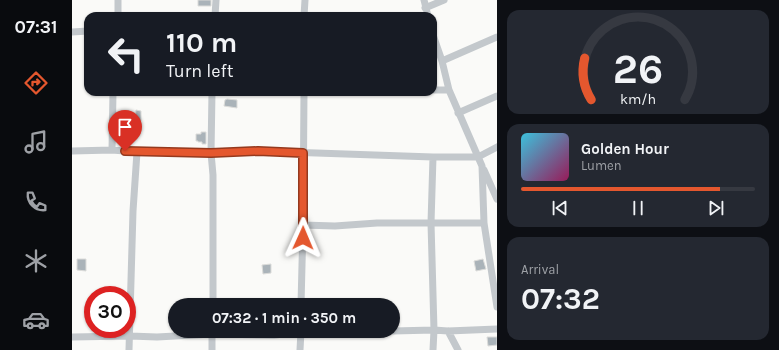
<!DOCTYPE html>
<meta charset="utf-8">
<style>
body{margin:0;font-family:Karla,sans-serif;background:#242831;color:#f1f3f6;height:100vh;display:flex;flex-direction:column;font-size:15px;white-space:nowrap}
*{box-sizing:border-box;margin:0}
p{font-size:13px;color:#9ea1a6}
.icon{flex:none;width:22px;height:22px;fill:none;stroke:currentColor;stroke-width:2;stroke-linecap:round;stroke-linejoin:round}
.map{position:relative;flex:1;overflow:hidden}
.panel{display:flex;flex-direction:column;gap:10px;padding:10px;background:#0d0f14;width:282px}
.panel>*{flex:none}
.banner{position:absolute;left:12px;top:12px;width:353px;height:84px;border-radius:12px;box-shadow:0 1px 3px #0004;background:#171b24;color:#f1f3f6;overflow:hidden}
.speed{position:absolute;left:12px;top:286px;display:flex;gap:8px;font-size:20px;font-weight:700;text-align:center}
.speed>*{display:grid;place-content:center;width:52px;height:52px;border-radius:50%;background:#171b24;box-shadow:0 1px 3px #0004;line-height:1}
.speed .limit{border:6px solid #d22;background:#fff;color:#111}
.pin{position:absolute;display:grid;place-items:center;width:34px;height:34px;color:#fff;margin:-41px -17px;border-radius:50% 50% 50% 0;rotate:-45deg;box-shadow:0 0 4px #0007}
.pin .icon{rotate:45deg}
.me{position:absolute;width:44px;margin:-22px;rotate:1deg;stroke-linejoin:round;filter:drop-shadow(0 0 3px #0008)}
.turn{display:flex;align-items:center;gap:14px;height:84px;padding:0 16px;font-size:18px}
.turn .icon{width:52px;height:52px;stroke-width:2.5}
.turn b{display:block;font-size:28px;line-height:34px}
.big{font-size:30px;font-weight:700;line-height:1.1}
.panel .tile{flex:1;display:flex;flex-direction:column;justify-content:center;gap:6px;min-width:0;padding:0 14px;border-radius:12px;background:#242831}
.panel .dial{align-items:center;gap:0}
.dial svg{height:104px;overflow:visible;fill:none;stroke:#363941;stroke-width:7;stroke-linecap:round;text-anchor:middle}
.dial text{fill:#f1f3f6;stroke:none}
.song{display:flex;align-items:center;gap:12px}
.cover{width:48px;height:48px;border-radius:6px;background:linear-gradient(135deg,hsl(190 70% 55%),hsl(330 70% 35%))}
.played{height:4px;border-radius:2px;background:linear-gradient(90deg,#e4572e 85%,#363941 85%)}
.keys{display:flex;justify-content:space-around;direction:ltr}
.trip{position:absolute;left:96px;top:298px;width:232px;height:40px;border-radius:20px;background:#171b24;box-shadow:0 1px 3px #0004;font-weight:700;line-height:40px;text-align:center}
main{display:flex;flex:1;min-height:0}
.menu{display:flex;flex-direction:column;width:72px;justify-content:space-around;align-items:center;background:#090b0e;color:#9ea1a6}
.menu .icon{width:28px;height:28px}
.menu .active{color:#e4572e}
.menu b{font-size:18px;color:#f1f3f6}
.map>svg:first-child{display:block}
.building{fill:#aab3b9;stroke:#dcdcda}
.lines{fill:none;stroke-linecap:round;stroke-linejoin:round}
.minor{stroke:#c3c8cc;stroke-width:7}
.route-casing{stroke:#94391e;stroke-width:10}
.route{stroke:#e4572e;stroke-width:7}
</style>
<main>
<nav class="menu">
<b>07:31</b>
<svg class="icon active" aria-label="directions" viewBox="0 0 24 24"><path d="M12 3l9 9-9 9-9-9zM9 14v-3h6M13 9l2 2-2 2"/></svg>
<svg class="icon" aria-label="music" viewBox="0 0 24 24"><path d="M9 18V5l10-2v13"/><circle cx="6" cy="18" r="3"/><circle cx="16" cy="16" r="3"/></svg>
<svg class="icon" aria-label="phone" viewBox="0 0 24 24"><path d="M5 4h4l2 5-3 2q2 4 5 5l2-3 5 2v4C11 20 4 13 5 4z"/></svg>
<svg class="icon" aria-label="climate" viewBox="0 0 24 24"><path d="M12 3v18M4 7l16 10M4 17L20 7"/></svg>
<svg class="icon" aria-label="car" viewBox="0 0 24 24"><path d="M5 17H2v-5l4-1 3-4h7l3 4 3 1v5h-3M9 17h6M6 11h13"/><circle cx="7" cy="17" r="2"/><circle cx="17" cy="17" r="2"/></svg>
</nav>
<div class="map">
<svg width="425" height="350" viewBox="0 0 425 350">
<rect width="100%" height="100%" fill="#fafaf8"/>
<!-- building -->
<path class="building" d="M126,0h13v6h-13z
M155,99l10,1v8l-13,-2 1,-6z
M64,110l5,1v10h-6z
M129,132h5v12h-4v-2h-4v-1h-2v-7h5z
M5,259h9v12l-9,-1z
M411,259l3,10 -10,2 -2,-10z
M199,264v9l-8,1 -1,-9z
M415,337h10v8l-9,1z"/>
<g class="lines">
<!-- minor -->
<path class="minor" d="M352,0l4,16
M353,8l19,-8
M46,16v-16
M143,16l1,-16
M232,16l1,-16
M0,32l16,-1
M361,35l9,26 7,29 33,76 2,57 13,84
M370,61l55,-24
M361,90h16
M140,92l-1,61 2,22v130
M386,113l39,-17
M40,150l1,-58
M0,151l40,-1 25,2 74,1 47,-2 175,6h45l19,-10
M361,157l-2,66 3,107 -1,20
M412,170l13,29
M231,225l32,1 42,-3h107
M229,305l2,-80 1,-133
M140,331v19
M321,331l41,-1 14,1 49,-2
M376,331l10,19
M0,337l58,-1 27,1 55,-3 62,1 44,-4
M57,350l4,-139 4,-59
M228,350l1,-19"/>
</g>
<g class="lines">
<defs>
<path id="route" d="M53,151l86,2 47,-2 45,2v85"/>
</defs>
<!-- route casing -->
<use href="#route" class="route-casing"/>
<!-- route -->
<use href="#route" class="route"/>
</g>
</svg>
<div class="speed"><div class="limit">30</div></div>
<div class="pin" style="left:53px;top:151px;background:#d93025"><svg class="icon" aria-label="arrive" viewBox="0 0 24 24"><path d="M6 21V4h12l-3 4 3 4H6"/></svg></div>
<svg class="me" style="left:231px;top:238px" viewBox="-20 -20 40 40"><path d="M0-17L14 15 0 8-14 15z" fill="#e4572e" stroke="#fff" stroke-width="4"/></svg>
<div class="trip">07:32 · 1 min · 350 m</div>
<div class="banner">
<div class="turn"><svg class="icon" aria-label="left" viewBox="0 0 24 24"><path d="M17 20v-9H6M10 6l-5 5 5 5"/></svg><div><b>110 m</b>Turn left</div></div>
</div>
</div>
<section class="panel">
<div class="tile dial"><svg viewBox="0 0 100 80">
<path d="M14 69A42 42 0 1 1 86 69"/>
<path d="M14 69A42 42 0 0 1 9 37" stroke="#e4572e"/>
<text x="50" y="56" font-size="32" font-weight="700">26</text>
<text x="50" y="72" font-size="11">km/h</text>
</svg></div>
<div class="tile">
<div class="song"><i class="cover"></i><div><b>Golden Hour</b><p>Lumen</p></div></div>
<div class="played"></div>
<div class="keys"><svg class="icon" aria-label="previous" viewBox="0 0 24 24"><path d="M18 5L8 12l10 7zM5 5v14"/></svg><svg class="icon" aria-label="pause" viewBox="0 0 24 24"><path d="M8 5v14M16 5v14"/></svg><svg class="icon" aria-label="next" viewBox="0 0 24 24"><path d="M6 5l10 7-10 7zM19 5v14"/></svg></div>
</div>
<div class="tile"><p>Arrival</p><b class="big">07:32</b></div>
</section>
</main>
